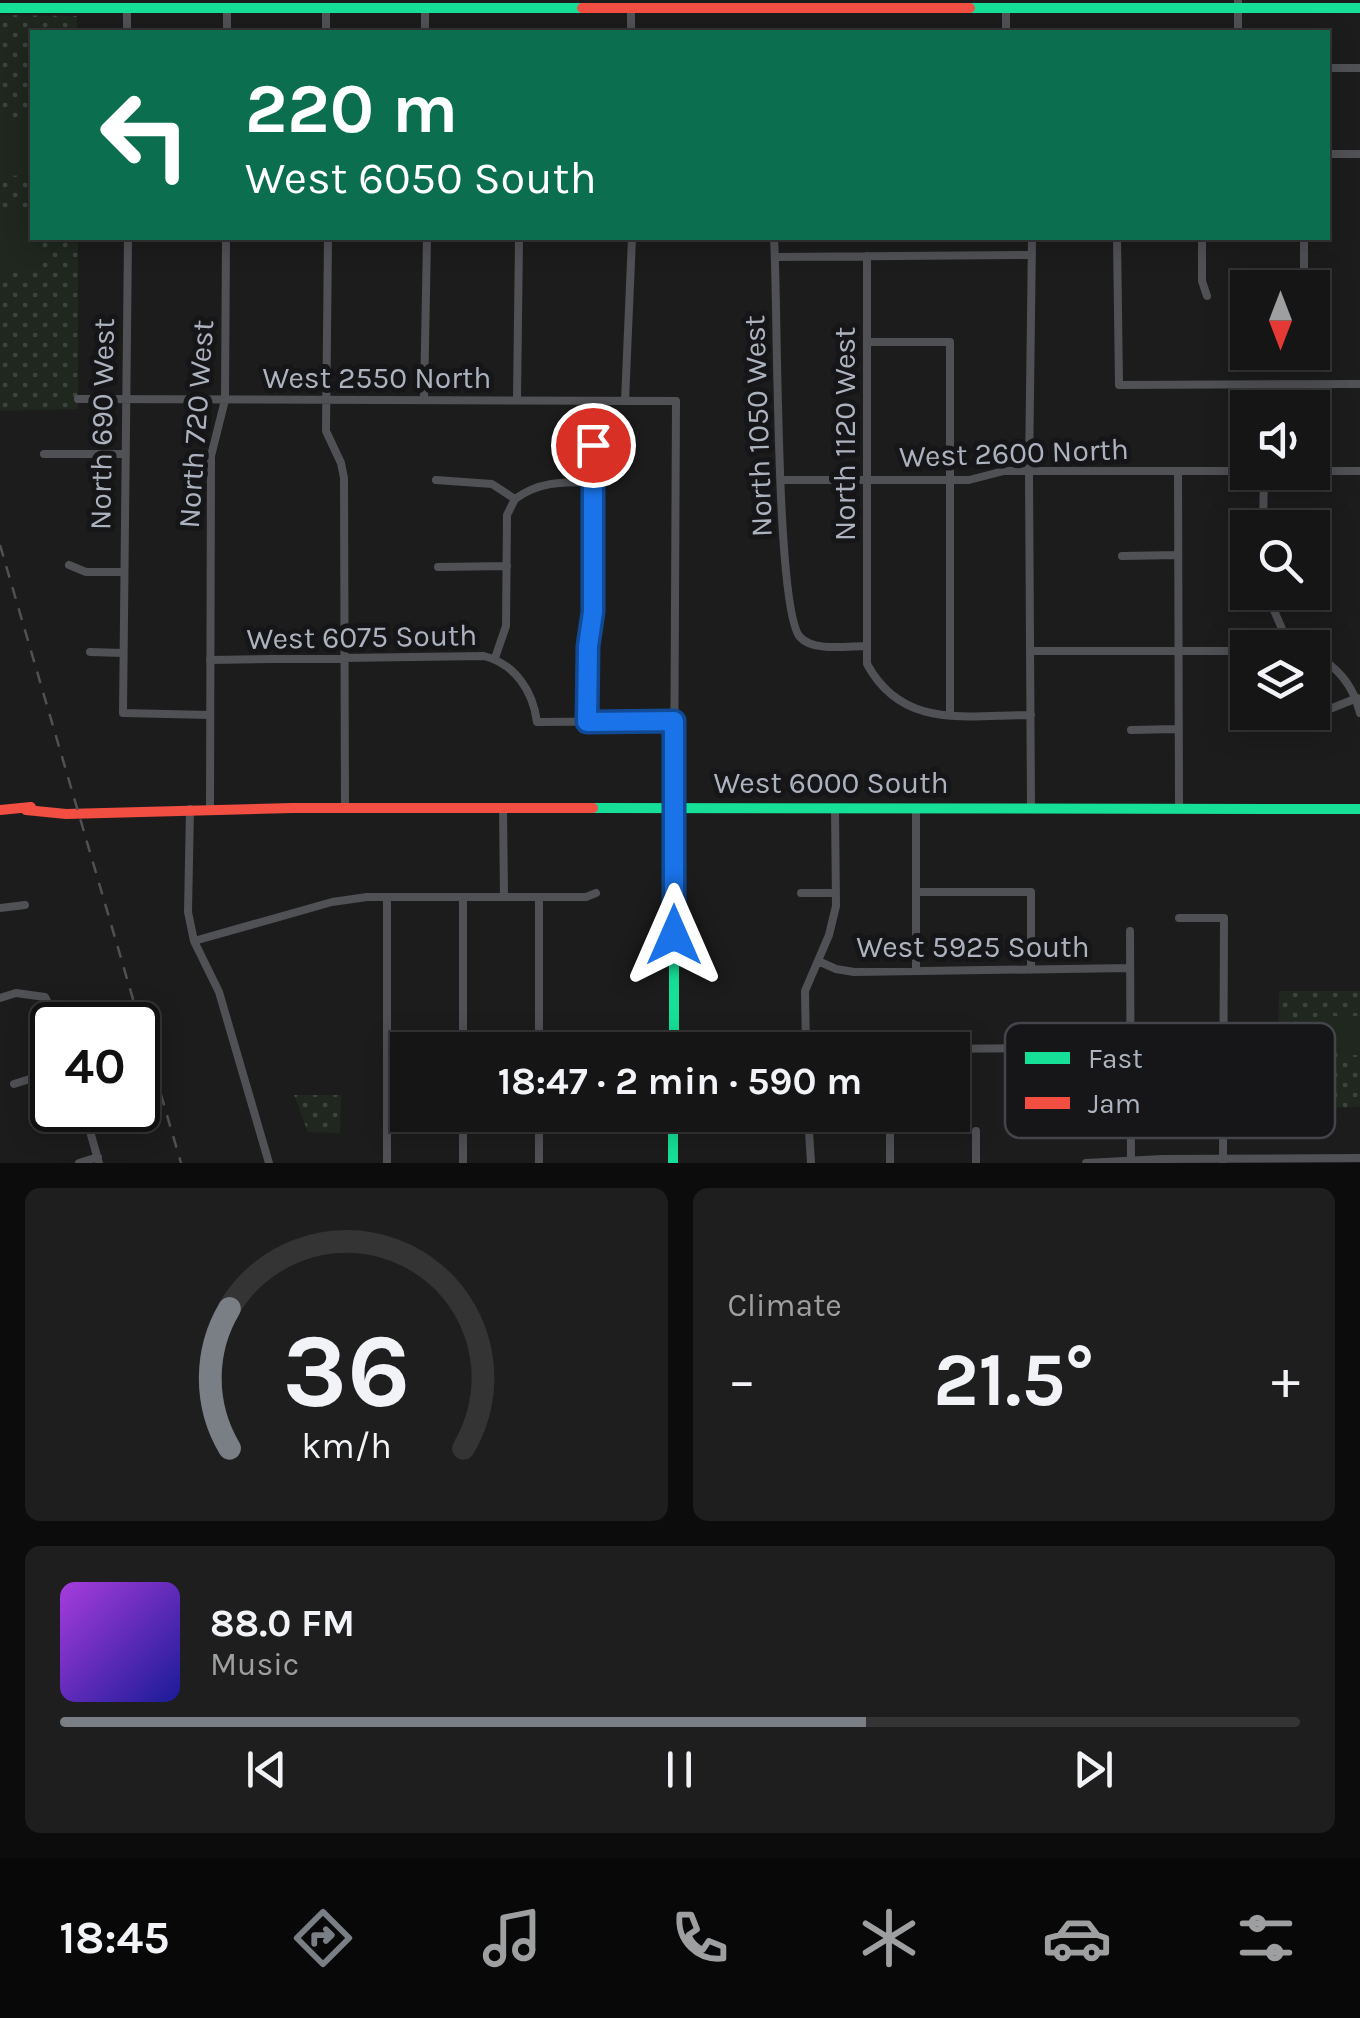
<!DOCTYPE html>
<meta charset="utf-8">
<style>
body{margin:0;font-family:Karla,sans-serif;background:#1e1e1e;color:#f1f3f6;height:100vh;display:flex;flex-direction:column;font-size:38px;white-space:nowrap}
*{box-sizing:border-box;margin:0}
p{font-size:32px;color:#9d9fa0}
.icon{flex:none;width:55px;height:55px;fill:none;stroke:currentColor;stroke-width:2;stroke-linecap:round;stroke-linejoin:round}
.map{position:relative;height:1163px;overflow:hidden}
.drawer{display:flex;flex-direction:column;gap:25px;padding:25px;background:#0c0c0c;flex:1}
.drawer>*{flex:none}
.top-card{position:absolute;left:30px;top:30px;width:1300px;height:210px;border-radius:0px;box-shadow:0 5px 25px #0003,0 0 0 2px #343434;background:#0b6e4f;color:#fff;overflow:hidden}
.needle{width:65px;rotate:180deg}
.tools{position:absolute;left:1230px;top:270px;display:grid;gap:20px}
.tools a{display:grid;place-items:center;width:100px;height:100px;border-radius:0px;background:#151515;box-shadow:0 5px 25px #0003,0 0 0 2px #343434;font-size:50px}
.speed{position:absolute;left:30px;top:1002px;display:flex;gap:20px;font-size:50px;font-weight:700;text-align:center}
.speed>*{display:grid;place-content:center;width:130px;height:130px;border-radius:50%;background:#151515;box-shadow:0 5px 25px #0003,0 0 0 2px #343434;line-height:1}
.speed .limit{border:5px solid #111;border-radius:15px;background:#fff;color:#111}
.pin{position:absolute;display:grid;place-items:center;width:85px;height:85px;color:#fff;margin:-42px;border:5px solid #fff;border-radius:50%;box-shadow:0 2px 10px #0007}
.me{position:absolute;width:110px;margin:-55px;rotate:0deg;stroke-linejoin:round;filter:drop-shadow(0 0 8px #0008)}
.turn{display:flex;align-items:center;gap:35px;height:210px;padding:0 50px;font-size:45px}
.turn .icon{width:130px;height:130px;stroke-width:2.5}
.turn b{display:block;font-size:70px;line-height:85px}
.big{font-size:75px;font-weight:700;line-height:1.1}
.drawer .tile{flex:1;display:flex;flex-direction:column;justify-content:center;gap:15px;min-width:0;padding:0 35px;border-radius:15px;background:#1e1e1e}
.drawer .dial{align-items:center;gap:0}
.dial svg{height:260px;overflow:visible;fill:none;stroke:#343434;stroke-width:7;stroke-linecap:round;text-anchor:middle}
.dial text{fill:#f1f3f6;stroke:none}
.song{display:flex;align-items:center;gap:30px}
.cover{width:120px;height:120px;border-radius:15px;background:linear-gradient(135deg,hsl(280 70% 55%),hsl(240 70% 35%))}
.played{height:10px;border-radius:5px;background:linear-gradient(90deg,#7a7e85 65%,#343434 65%)}
.keys{display:flex;justify-content:space-around;direction:ltr}
.heat{display:flex;justify-content:space-between;align-items:center;font-size:55px;direction:ltr}
.drawer .tiles{flex:1;display:grid;gap:25px;grid-template-columns:1fr 1fr}
.tile:last-child{grid-column:span 2}
.trip{position:absolute;left:390px;top:1032px;width:580px;height:100px;border-radius:0px;background:#151515;box-shadow:0 5px 25px #0003,0 0 0 2px #343434;font-weight:700;line-height:100px;text-align:center}
.tab-bar{display:flex;height:160px;justify-content:space-around;align-items:center;background:#080808;color:#9d9fa0}
.tab-bar .icon{width:70px;height:70px}
.tab-bar .current{color:#7a7e85}
.tab-bar b{font-size:45px;color:#f1f3f6}
.map>svg:first-child{display:block}
.grass{fill:url(#grass-dots)}
.garden{fill:#1f271f}
.lines{fill:none;stroke-linecap:round;stroke-linejoin:round}
.street{stroke:#505155;stroke-width:8}
.fast{stroke:#16e098;stroke-width:10}
.jam{stroke:#f24e42;stroke-width:10}
.rail{stroke:#505154;stroke-width:2.5;stroke-dasharray:12 10;stroke-linecap:butt}
.route-casing{stroke:#114b97;stroke-width:25}
.route{stroke:#1a73e8;stroke-width:18}
.labels{text-anchor:middle;dominant-baseline:central;stroke-width:10;stroke-linejoin:round;paint-order:stroke}
.street-label{font-size:30px;fill:#adb3be;stroke:#161618}
.key{fill:#161618;stroke:#43454a;stroke-width:2.5}
.key-label{font-size:28px;fill:#adb3be}
</style>
<div class="map">
<svg width="1360" height="1163" viewBox="0 0 1360 1163">
<defs>
<pattern id="grass-dots" width="8" height="8" patternUnits="userSpaceOnUse" patternTransform="scale(2.5)"><rect width="8" height="8" fill="#1f271f"/><path d="M2 2h.1M6 6h.1" fill="none" stroke="#3d443e" stroke-width="1.8" stroke-linecap="round"/></pattern>
</defs>
<rect width="100%" height="100%" fill="#1c1c1c"/>
<!-- grass -->
<path class="grass" d="M0,15l77,1v16h-45v206h46v171l-78,2z
M1279,991h81v116l-83,2z
M294,1095h47l-1,38 -32,-1z"/>
<!-- garden -->
<path class="garden" d="M0,122h32v53l-31,1 -1,25z
M0,211h32v27h11v24l-7,7h-36z
M1332,1016h28v39h-16l-13,-14z"/>
<g class="lines">
<!-- street -->
<path class="street" d="M425,7v25
M631,7v25
M127,8v24
M326,8v24
M227,32v-24
M1006,32v-25
M1238,32v-32
M1328,68h32
M1328,154h32
M128,238l-5,475 87,2
M328,238l-2,193 15,32 3,15 1,331
M774,238c4,59 1,371 26,399 13,15 48,9 67,9
M1117,238l2,147 241,-1
M1202,238v43l5,15
M867,256v408c36,66 98,51 164,51
M775,257l257,-2
M1304,288v-50
M867,342h83v372
M78,399l598,2 -2,406
M424,400l3,-162
M517,400l2,-162
M625,401l7,-163
M44,454h80
M1178,471l1,338
M1312,471h48
M436,480l56,4 23,15c24,-18 49,-17 78,-17
M782,480h187l35,-9h244
M1263,528l1,-56
M1122,556l56,-1
M69,565l17,7h37
M438,567l69,-1
M1266,592l17,39 21,17
M1256,648l27,-17
M1032,651h216
M90,652l33,1
M1312,653c26,14 41,32 48,60
M495,658l11,-32 1,-111 8,-16
M210,660l274,-4c31,8 49,35 53,66l137,-1
M1315,715l42,-17
M587,722l2,-76 4,-34v-211
M1131,730l47,-1
M503,808l1,89
M190,809l-2,103 6,29 25,51 50,171
M210,809l1,-353 14,-56 1,-162
M1031,809l-2,-338 3,-233
M916,892h115v78
M801,893h35
M387,897v266
M463,897v153
M539,897v153
M0,908l25,-3
M1179,918h45l-1,245
M1130,931l1,230
M194,941l138,-39 35,-5h219l10,-4
M818,961l18,8 18,3 276,-4
M916,971v-162
M0,998l16,-5 29,4 14,28
M806,1050l232,-2 93,7
M806,1050l-1,-59 24,-56 7,-29 -1,-98
M1057,1083l3,-32
M14,1084l38,-12
M84,1110l15,53
M463,1115v48
M539,1115v48
M808,1115l3,48
M976,1131v32
M79,1163l19,-6
M890,1163v-32
M1086,1163l76,-4 198,-1"/>
<!-- fast -->
<path class="fast" d="M0,8h582
M970,8h390
M674,807v243
M593,808l767,1
M673,1115v48"/>
<!-- jam -->
<path class="jam" d="M582,8h388
M0,810l31,-3
M26,810l40,4 226,-6h301"/>
<!-- rail -->
<path class="rail" d="M0,545l181,618"/>
</g>
<g class="lines">
<defs>
<path id="route" d="M593,445v167l-5,34 -1,76 87,-1v214"/>
</defs>
<!-- route casing -->
<use href="#route" class="route-casing"/>
<!-- route -->
<use href="#route" class="route"/>
</g>
<g class="labels">
<!-- street labels -->
<g class="street-label">
<text x="377" y="378">West 2550 North</text>
<text transform="translate(102 424) rotate(-89)">North 690 West</text>
<text transform="translate(196 424) rotate(-86)">North 720 West</text>
<text transform="translate(758 426) rotate(-92)">North 1050 West</text>
<text transform="translate(845 434) rotate(-90)">North 1120 West</text>
<text transform="translate(1014 453) rotate(-2)">West 2600 North</text>
<text transform="translate(362 637) rotate(-1)">West 6075 South</text>
<text x="831" y="783">West 6000 South</text>
<text x="973" y="947">West 5925 South</text>
</g>
</g>
<!-- legend -->
<rect x="1005" y="1023" width="330" height="115" rx="15" class="key"/>
<rect x="1025" y="1052" width="45" height="12" fill="#16e098"/>
<rect x="1025" y="1097" width="45" height="12" fill="#f24e42"/>
<g class="key-label">
<text x="1088" y="1068">Fast</text>
<text x="1088" y="1113">Jam</text>
</g>
</svg>
<div class="tools">
<a><svg class="needle" viewBox="-14 -14 28 28"><path d="M0-13l5 13h-10z" fill="#e53935"/><path d="M0 13l5-13h-10z" fill="#9d9fa0"/></svg></a>
<a><svg class="icon" aria-label="sound" viewBox="0 0 24 24"><path d="M4 9h4l5-4v14l-5-4H4zM17 9q2 3 0 6"/></svg></a>
<a><svg class="icon" aria-label="search" viewBox="0 0 24 24"><circle cx="10" cy="10" r="6"/><path d="M15 15l6 6"/></svg></a>
<a><svg class="icon" aria-label="layers" viewBox="0 0 24 24"><path d="M12 4l9 5-9 5-9-5zM3 14l9 5 9-5"/></svg></a>
</div>
<div class="speed"><div class="limit">40</div></div>
<div class="pin" style="left:593px;top:445px;background:#d93025"><svg class="icon" aria-label="arrive" viewBox="0 0 24 24"><path d="M6 21V4h12l-3 4 3 4H6"/></svg></div>
<svg class="me" style="left:674px;top:935px" viewBox="-20 -20 40 40"><path d="M0-17L14 15 0 8-14 15z" fill="#1a73e8" stroke="#fff" stroke-width="4"/></svg>
<div class="trip">18:47 · 2 min · 590 m</div>
<div class="top-card">
<div class="turn"><svg class="icon" aria-label="left" viewBox="0 0 24 24"><path d="M17 20v-9H6M10 6l-5 5 5 5"/></svg><div><b>220 m</b>West 6050 South</div></div>
</div>
</div>
<section class="drawer">
<div class="tiles">
<div class="tile dial"><svg viewBox="0 0 100 80">
<path d="M14 69A42 42 0 1 1 86 69"/>
<path d="M14 69A42 42 0 0 1 14 26" stroke="#7a7e85"/>
<text x="50" y="56" font-size="32" font-weight="700">36</text>
<text x="50" y="72" font-size="11">km/h</text>
</svg></div>
<div class="tile"><p>Climate</p>
<div class="heat"><a>−</a><b class="big">21.5°</b><a>+</a></div>
</div>
<div class="tile">
<div class="song"><i class="cover"></i><div><b>88.0 FM</b><p>Music</p></div></div>
<div class="played"></div>
<div class="keys"><svg class="icon" aria-label="previous" viewBox="0 0 24 24"><path d="M18 5L8 12l10 7zM5 5v14"/></svg><svg class="icon" aria-label="pause" viewBox="0 0 24 24"><path d="M8 5v14M16 5v14"/></svg><svg class="icon" aria-label="next" viewBox="0 0 24 24"><path d="M6 5l10 7-10 7zM19 5v14"/></svg></div>
</div>
</div>
</section>
<nav class="tab-bar">
<b>18:45</b>
<svg class="icon current" aria-label="directions" viewBox="0 0 24 24"><path d="M12 3l9 9-9 9-9-9zM9 14v-3h6M13 9l2 2-2 2"/></svg>
<svg class="icon" aria-label="music" viewBox="0 0 24 24"><path d="M9 18V5l10-2v13"/><circle cx="6" cy="18" r="3"/><circle cx="16" cy="16" r="3"/></svg>
<svg class="icon" aria-label="phone" viewBox="0 0 24 24"><path d="M5 4h4l2 5-3 2q2 4 5 5l2-3 5 2v4C11 20 4 13 5 4z"/></svg>
<svg class="icon" aria-label="climate" viewBox="0 0 24 24"><path d="M12 3v18M4 7l16 10M4 17L20 7"/></svg>
<svg class="icon" aria-label="car" viewBox="0 0 24 24"><path d="M5 17H2v-5l4-1 3-4h7l3 4 3 1v5h-3M9 17h6M6 11h13"/><circle cx="7" cy="17" r="2"/><circle cx="17" cy="17" r="2"/></svg>
<svg class="icon" aria-label="filters" viewBox="0 0 24 24"><path d="M4 7h16M4 17h16"/><circle cx="9" cy="7" r="2"/><circle cx="15" cy="17" r="2"/></svg>
</nav>
